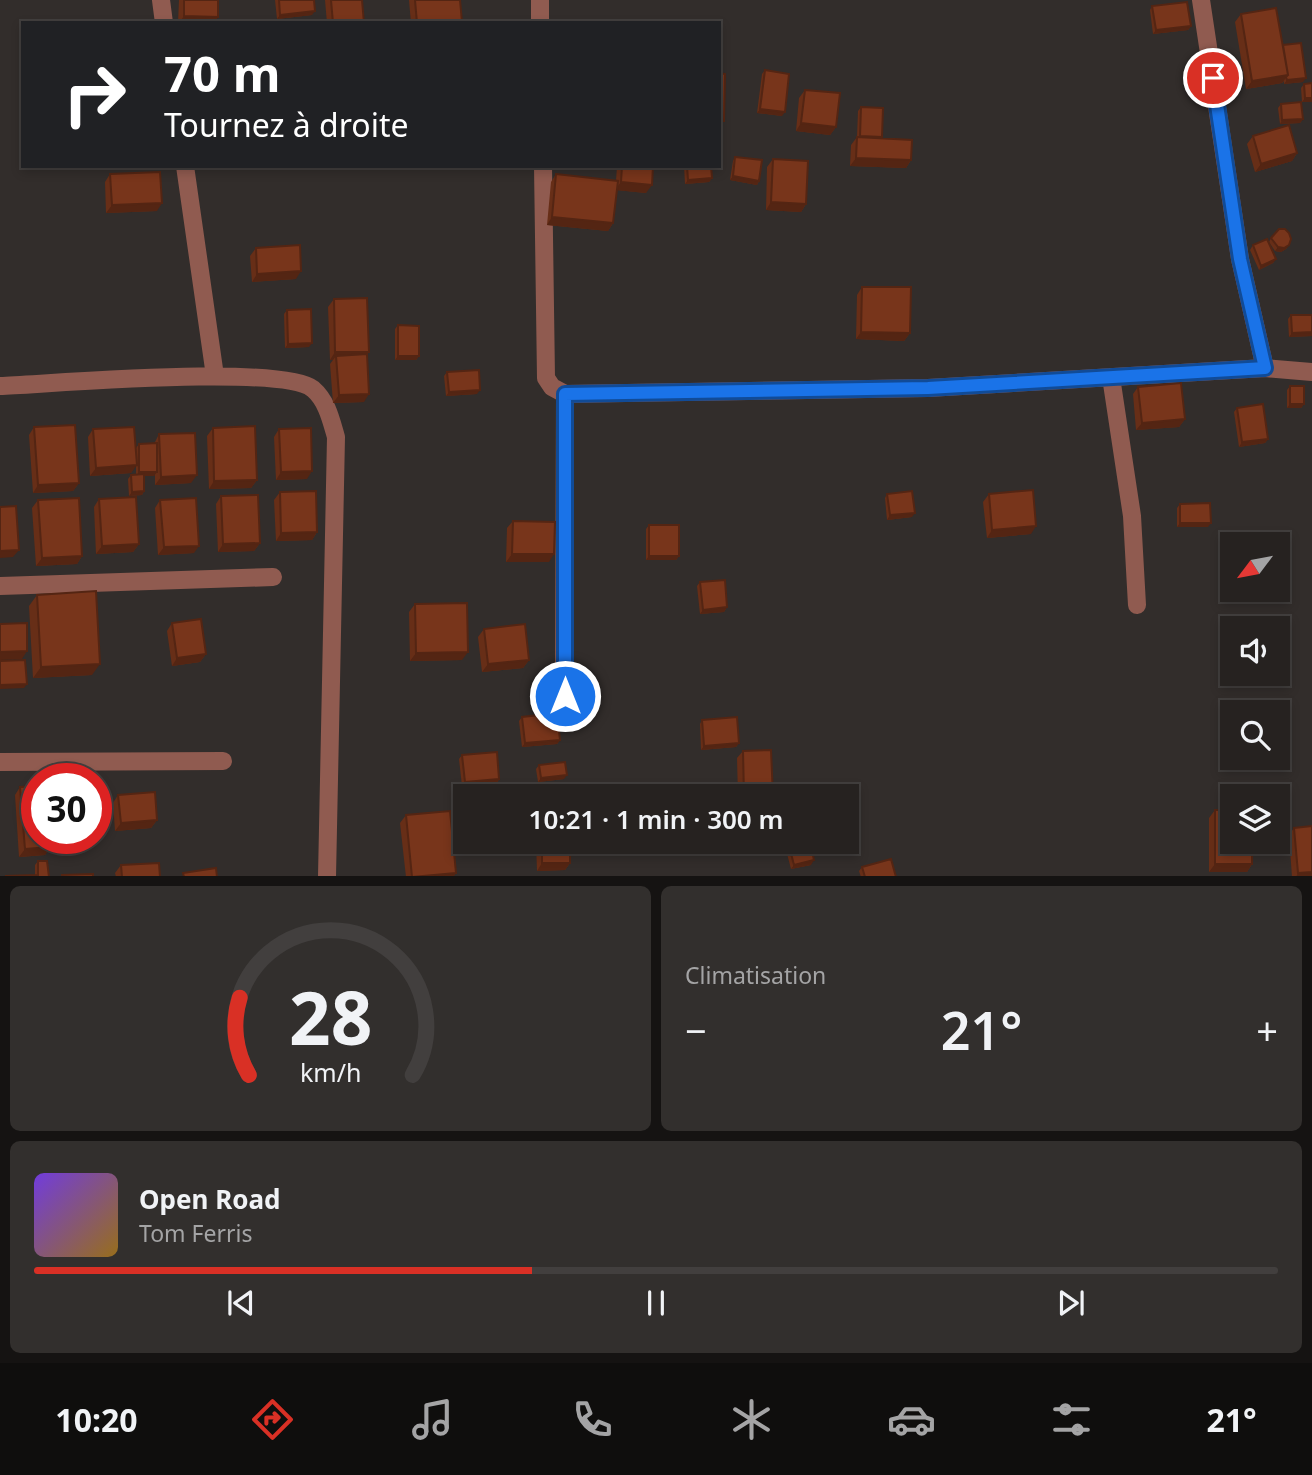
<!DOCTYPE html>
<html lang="fr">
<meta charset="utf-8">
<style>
body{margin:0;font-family:"Noto Sans",sans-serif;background:#322f2d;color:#f1f3f6;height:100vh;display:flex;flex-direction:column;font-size:26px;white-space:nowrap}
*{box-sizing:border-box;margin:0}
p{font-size:23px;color:#a4a4a5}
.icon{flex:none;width:38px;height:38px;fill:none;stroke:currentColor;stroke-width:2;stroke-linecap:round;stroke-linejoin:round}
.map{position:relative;height:876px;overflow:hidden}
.panel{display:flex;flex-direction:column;gap:10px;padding:10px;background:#151312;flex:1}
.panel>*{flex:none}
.hud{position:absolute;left:21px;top:21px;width:700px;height:147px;border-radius:0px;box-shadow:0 4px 10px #0003,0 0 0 2px #423f3e;background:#202124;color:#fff;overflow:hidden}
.needle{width:46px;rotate:238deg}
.controls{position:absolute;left:1220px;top:532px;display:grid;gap:14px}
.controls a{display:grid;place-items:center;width:70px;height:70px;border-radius:0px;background:#262220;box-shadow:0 4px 10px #0003,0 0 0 2px #423f3e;font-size:35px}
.speed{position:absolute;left:21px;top:763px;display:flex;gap:14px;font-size:35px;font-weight:700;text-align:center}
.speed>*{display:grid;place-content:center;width:91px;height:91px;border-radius:50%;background:#262220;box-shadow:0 4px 10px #0003,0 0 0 2px #423f3e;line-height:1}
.speed .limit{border:10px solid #d22;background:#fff;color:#111}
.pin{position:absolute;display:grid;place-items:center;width:60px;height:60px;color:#fff;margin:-30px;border:4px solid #fff;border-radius:50%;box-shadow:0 2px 7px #0007}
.me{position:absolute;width:77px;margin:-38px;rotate:0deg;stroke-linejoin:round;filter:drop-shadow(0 0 5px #0008)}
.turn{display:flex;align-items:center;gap:24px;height:147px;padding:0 28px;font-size:32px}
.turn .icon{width:91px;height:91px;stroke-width:2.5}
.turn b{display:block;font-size:49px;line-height:60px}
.big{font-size:52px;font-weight:600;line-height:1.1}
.panel .widget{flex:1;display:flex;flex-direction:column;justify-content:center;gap:10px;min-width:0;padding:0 24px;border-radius:10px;background:#322f2d}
.panel .dial{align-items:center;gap:0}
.dial svg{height:182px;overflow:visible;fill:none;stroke:#423f3e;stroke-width:7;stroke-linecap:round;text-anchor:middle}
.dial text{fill:#f1f3f6;stroke:none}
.song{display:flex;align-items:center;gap:21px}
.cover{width:84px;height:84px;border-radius:10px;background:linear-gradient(135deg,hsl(260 70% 55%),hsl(40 70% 35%))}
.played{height:7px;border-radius:4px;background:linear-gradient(90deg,#d93025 40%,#423f3e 40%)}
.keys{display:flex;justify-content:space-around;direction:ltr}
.heat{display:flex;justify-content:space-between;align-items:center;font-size:38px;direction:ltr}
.panel .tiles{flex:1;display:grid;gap:10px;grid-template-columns:1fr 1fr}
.widget:last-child{grid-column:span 2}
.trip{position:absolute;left:453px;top:784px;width:406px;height:70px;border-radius:0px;background:#262220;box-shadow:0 4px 10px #0003,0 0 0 2px #423f3e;font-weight:600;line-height:70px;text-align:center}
.tab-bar{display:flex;height:112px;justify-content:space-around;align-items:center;background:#0f0e0d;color:#a4a4a5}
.tab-bar .icon{width:49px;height:49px}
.tab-bar .selected{color:#d93025}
.tab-bar b{font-size:32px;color:#f1f3f6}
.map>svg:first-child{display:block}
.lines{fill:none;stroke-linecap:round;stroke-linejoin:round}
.minor{stroke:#905b50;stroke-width:18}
.wall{fill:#672e17}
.shaded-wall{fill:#542513}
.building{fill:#78351b;stroke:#542513;stroke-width:2}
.route-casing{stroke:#114b97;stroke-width:18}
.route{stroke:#1a73e8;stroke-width:12}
</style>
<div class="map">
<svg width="1312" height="877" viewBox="0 0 1312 877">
<rect width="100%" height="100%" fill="#322d2b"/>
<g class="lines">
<!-- minor -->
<path class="minor" d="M161,0l3,23
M540,0v23
M1201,0l39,259 25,109 47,4
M185,166l30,210
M543,166l3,212 6,9 13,7 363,-6 337,-20
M1111,377l21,139 5,89
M0,386c51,-2 282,-22 313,3 14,12 18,31 23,48l-9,440
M0,586l273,-9
M564,696l1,-302
M0,762l223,-1"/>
</g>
<!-- wall -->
<path class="wall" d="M179,0h39v17l-4,6h-36z
M275,0h39l-2,15 -35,4z
M325,0h37l2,23h-37z
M409,0h51l2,22 -1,1h-50z
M1152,6l39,20 -3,4 -35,4 -3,-24z
M1241,14l42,31 20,37 -19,2v-3l-2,2 -36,6 -11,-67z
M765,70l17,46 -25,-3 5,-39z
M1304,84l8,18h-10l-1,-14z
M805,90l31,37 -6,8 -34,-4 3,-33z
M1281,104l22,15 -3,4 -20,1 -2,-16z
M861,107l20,32 30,21 -5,8 -56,-2 1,-21 6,-8 1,-26z
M1253,136l44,17 -5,8 -37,11 -8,-28z
M735,157l24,24 -2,4 -27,-5 3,-19z
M773,159l33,45 -5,8 -35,-2 1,-43z
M617,166h36l-7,27 -29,-3 -4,33 -5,8 -61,-6 4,-43 5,-8 60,7z
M684,166h27l1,12 -3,4 -24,2z
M110,174l47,37 -51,2 -1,-31z
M1271,238l18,7 -3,4 -5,3 -6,-1 -6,-9z
M1253,245l23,14 -3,4 -14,7 -9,-20z
M256,248l40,31 -44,3 -2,-26z
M862,287l48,46 -6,8 -48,-2 1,-44z
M334,299l35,53 -2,2 -3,48 -31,1 -3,-39 3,-4h-3l-2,-53z
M287,310l22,37 -24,1 -1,-34z
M1291,315h21v21l-23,1 -1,-18z
M398,325l21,31 -3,4h-21v-31z
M447,372l30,22 -31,2 -2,-20z
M1290,386l14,18 -3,4h-14v-18z
M1138,387l47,32 -6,8 -43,3 -3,-36z
M1237,408l31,31 -3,4 -26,4 -5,-35z
M34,427l45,56 -6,8 -40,2 -4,-58z
M213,428l44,52 -6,8 -42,1 -2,-53z
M93,429l43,35v-16l3,-4h15l5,-10 32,49 -36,2v-11l-1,2h-10v15l-2,4 -13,1 -1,-17 3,-4h5v-10l-5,8 -41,3 -2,-39z
M279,429l28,50 -31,1 -2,-43z
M280,492l37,40 -5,8 -36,1 -2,-41z
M887,494l25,23 -25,3 -2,-22z
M989,494l42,40 -44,4 -4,-36z
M221,496l39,47 -6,8 -36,1 -2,-48z
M99,499l40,45 -6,8 -37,2 -2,-47z
M38,500l44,56 -5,8 -41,2 -4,-58z
M160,500l34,53 -36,2 -3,-47z
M1180,504l28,23h-31v-19z
M513,521l36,41h-43l1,-34z
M649,525l30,31 -3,4h-30v-31z
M700,582l27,25 -3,5 -24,2 -3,-28z
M37,595l55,80 -59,3 -4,-72z
M415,604l47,56 -52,1 -1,-49z
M172,623l34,31 -6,8 -28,4 -5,-35z
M484,629l45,31 -6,8 -41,4 -4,-35z
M522,717l38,23 -3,4 -35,3 -3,-26z
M702,720l37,23 -3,4 -35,3 -1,-26z
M743,751l30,45h-35l-1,-38z
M462,755l37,24 -2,4 -35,3 -3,-27z
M539,765l25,14 -26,3 -2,-13z
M20,787l30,60 -5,8 -26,2 -4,-62z
M118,795l39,25 -6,8 -36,3 -2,-28z
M457,796h9v34l-8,1 -4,-31z
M1215,810l37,54 -5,8h-38v-54z
M406,815l50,58 -3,4h-47l-6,-54z
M1294,828l18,49h-20l-3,-42z
M55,838h38v3l-6,8 -31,2z
M536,842h34v21l-5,7 -28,1z
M784,842h26l1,23 -20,4z
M38,861l11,16h-44l30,-2v-10z
M121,865l39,12h-44l-1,-4z
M862,867l34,10h-35l-2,-6z"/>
<!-- shaded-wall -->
<path class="shaded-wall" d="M315,11l-3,4 -35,4 3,-4z
M184,16l34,1 -4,6h-35z
M1191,26l-3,4 -35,4 3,-4z
M1288,75l-6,8 -36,6 6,-8z
M1306,78l-3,4 -19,2 3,-4z
M1305,98h7v4h-10z
M760,109l25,3 -3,4 -25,-3z
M1303,119l-3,4 -20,1 2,-4z
M719,121h5l-5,7z
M801,123l35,4 -6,8 -34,-4z
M1297,153l-5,8 -37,11 6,-8z
M856,158l55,2 -5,8 -56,-2z
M733,176l26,5 -2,4 -27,-5z
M712,178l-3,4 -24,2 3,-4z
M621,182l31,3 -6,8 -31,-3z
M771,202l35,2 -5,8 -35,-2z
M162,203l-5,8 -51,2 6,-8z
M552,217l61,6 -5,8 -61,-6z
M1289,245l-3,4 -5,3 -6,-1 3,-4z
M1276,259l-3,4 -14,7 2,-4z
M301,271l-5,8 -44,3 5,-8z
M861,332l49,1 -6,8 -48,-2z
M1312,332v4l-23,1 3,-4z
M312,343l-3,4 -24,1 3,-4z
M335,352h34l-6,8 -27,-4 -3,4h-3z
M398,356h21l-3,4h-21z
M480,390l-3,4 -31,2 3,-4z
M369,394l-5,8 -31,1 6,-8z
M1290,404h14l-3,4h-14z
M1185,419l-6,8 -43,3 6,-7z
M1268,439l-3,4 -26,4 3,-5z
M137,465l-6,8 -41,3 6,-8z
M312,471l-5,8 -31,1 5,-8z
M139,472h18l-3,4h-18z
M197,475l-6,8 -36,2 6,-8z
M257,480l-6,8 -42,1 5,-8z
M79,483l-6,8 -40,2 5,-8z
M144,491l-2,4 -13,1 3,-4z
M915,513l-3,4 -25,3 3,-5z
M1180,523h31l-3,4h-31z
M1036,526l-5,8 -44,4 5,-8z
M317,532l-5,8 -36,1 5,-8z
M260,543l-6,8 -36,1 5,-8z
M139,544l-6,8 -37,2 6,-8z
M199,546l-5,7 -36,2 6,-8z
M19,550l-6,7 -13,1v-7z
M512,554h42l-5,8h-43z
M82,556l-5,8 -41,2 6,-8z
M649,556h30l-3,4h-30z
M727,607l-3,5 -24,2 3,-4z
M27,651l-5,8 -22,1v-8z
M468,652l-6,8 -52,1 6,-8z
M206,654l-6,8 -28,4 5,-8z
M529,660l-6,8 -41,4 6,-8z
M100,664l-8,11 -59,3 8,-11z
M27,684l-3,4 -24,1v-4z
M560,740l-3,4 -35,3 3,-4z
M739,743l-3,4 -35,3 3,-4z
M567,775l-3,4 -26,3 3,-4z
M499,779l-2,4 -35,3 3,-4z
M157,820l-6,8 -36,3 6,-8z
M461,827h5v3l-8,1z
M93,841l-6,8 -31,2 5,-7z
M50,847l-5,8 -26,2 6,-8z
M814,860l-3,5 -20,4 3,-4z
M542,863h28l-5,7 -28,1z
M1215,864h37l-5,8h-38z
M1312,872v5h-16l2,-4z
M456,873l-3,4h-37z"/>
<!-- building -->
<path class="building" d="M184,0h34v17l-34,-1z
M279,0h35l1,11 -35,4z
M331,0h31l2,23h-31z
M415,0h45l2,22 -45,1z
M1187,2l4,24 -35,4 -4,-24z
M1276,8l12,67 -36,6 -11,-67z
M1301,43l5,35 -19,2 -1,-3 2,-2 -5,-30z
M765,70l24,4 -4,38 -25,-3z
M719,73l6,1 -1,47h-5z
M1312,83v15h-7l-1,-14z
M805,90l35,3 -4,34 -35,-4z
M1301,102l2,17 -21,1 -1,-16z
M861,107l22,1 -1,29 -22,-1z
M1289,125l8,28 -36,11 -8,-28z
M857,137l55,3 -1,20 -55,-2z
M735,157l27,3 -3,21 -26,-5z
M773,159l35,2 -2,43 -35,-2z
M622,166h31l-1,19 -31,-3z
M687,166h24l1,12 -24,2z
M160,172l2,31 -50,2 -2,-31z
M556,174l62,7 -5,42 -61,-6z
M1279,229h6l4,4 2,6 -2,6 -5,3 -6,-1 -7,-9z
M1267,239l9,20 -15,7 -8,-21z
M300,245l1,26 -44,3 -1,-26z
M862,287h49l-1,46 -49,-1z
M367,298l2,54h-34l-1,-53z
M311,309l1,34 -24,1 -1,-34z
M1291,315h21v17l-20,1z
M398,325l21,1v30h-21z
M367,354l2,40 -30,1 -3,-39z
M479,370l1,20 -31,2 -2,-20z
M1181,383l4,36 -43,4 -4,-36z
M1290,386h14v18h-14z
M1263,404l5,35 -26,3 -5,-34z
M75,425l4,58 -41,2 -4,-58z
M255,426l2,54 -43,1 -1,-53z
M134,427l3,38 -41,3 -3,-39z
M311,428l1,43 -31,1 -2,-43z
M195,433l2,42 -36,2 -2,-43z
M157,443v29h-18v-28z
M144,474v17l-12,1 -1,-17z
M1033,490l3,36 -44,4 -3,-36z
M316,491l1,41 -36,1 -1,-41z
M912,491l3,22 -25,2 -3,-21z
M258,495l2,48 -37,1 -2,-48z
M136,497l3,47 -37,2 -3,-47z
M79,498l3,58 -40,2 -4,-58z
M196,498l3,48 -35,1 -4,-47z
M1210,503l1,20h-31v-19z
M16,506l3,44 -19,1v-44z
M513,521l42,1 -1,32h-42z
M649,525h30v31h-30z
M725,580l2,27 -24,3 -3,-28z
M96,591l4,73 -59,3 -4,-72z
M467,603l1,49 -52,1 -1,-49z
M201,619l5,35 -29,4 -5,-35z
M27,623v28l-27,1v-28z
M525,624l4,36 -41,4 -4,-35z
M25,660l2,24 -27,1v-24z
M557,713l3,27 -35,3 -3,-26z
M737,717l2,26 -35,3 -2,-26z
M771,750l2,46h-29l-1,-45z
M497,752l2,27 -34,3 -3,-27z
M565,762l2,13 -26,3 -2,-13z
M37,786v52h12l1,9 -25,2 -5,-62z
M155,792l2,28 -36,3 -3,-28z
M478,794l1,2h-13v31h-5l-4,-31z
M1215,810h17v32h20v22h-37z
M450,811l6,62 -44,4 -6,-62z
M1312,826v46l-14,1 -4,-45z
M61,838h32v3l-32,3z
M542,842h28v21h-28z
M788,842h22l4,18 -20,5z
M891,859l5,18h-31l-3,-10z
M38,861h9l2,16h-11z
M159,863l1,14h-38l-1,-12z
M216,868l1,9h-33l-1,-4z
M93,874v3h-31v-2z
M36,875v2l-31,-1z"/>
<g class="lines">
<defs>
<path id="route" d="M565,696v-302l363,-6 337,-20 -25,-109 -27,-181"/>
</defs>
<!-- route casing -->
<use href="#route" class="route-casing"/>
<!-- route -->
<use href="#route" class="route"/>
</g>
</svg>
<div class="controls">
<a><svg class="needle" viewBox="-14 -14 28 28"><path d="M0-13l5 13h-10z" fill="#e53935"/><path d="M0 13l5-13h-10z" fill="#a4a4a5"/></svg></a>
<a><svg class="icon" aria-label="sound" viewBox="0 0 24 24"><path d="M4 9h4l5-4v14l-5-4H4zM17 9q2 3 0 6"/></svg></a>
<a><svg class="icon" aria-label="search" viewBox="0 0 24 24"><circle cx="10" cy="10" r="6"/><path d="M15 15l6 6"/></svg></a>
<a><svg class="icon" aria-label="layers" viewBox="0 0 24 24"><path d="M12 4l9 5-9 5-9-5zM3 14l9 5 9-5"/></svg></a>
</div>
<div class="speed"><div class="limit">30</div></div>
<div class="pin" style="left:1213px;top:78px;background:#d93025"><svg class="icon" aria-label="arrive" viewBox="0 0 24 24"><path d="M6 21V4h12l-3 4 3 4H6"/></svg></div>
<svg class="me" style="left:565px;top:696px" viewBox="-20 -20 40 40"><circle r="17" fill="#1a73e8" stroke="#fff" stroke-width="3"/><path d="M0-11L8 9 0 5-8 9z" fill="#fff"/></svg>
<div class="trip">10:21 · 1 min · 300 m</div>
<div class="hud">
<div class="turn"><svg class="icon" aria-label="right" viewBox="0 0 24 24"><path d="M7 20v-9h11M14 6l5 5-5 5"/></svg><div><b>70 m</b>Tournez à droite</div></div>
</div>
</div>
<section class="panel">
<div class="tiles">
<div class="widget dial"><svg viewBox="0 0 100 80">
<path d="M14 69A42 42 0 1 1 86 69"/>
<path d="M14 69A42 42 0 0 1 10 35" stroke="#d93025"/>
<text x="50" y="56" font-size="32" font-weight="700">28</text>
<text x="50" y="72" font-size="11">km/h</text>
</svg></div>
<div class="widget"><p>Climatisation</p>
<div class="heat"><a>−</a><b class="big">21°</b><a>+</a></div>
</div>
<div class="widget">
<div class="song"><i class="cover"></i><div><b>Open Road</b><p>Tom Ferris</p></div></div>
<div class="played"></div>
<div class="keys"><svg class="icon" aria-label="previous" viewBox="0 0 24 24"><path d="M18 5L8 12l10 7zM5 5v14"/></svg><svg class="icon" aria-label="pause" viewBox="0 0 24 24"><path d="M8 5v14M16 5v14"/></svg><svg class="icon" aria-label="next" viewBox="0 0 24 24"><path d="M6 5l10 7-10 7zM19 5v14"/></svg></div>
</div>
</div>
</section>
<nav class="tab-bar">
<b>10:20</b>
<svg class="icon selected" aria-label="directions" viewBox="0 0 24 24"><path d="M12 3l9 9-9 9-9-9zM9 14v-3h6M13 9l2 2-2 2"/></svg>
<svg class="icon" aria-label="music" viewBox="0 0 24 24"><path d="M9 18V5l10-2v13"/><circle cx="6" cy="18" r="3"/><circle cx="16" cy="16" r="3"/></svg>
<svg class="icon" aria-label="phone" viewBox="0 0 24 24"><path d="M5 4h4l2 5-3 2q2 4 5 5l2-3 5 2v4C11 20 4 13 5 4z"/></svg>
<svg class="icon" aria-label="climate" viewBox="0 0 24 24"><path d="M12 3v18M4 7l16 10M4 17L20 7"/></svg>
<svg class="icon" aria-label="car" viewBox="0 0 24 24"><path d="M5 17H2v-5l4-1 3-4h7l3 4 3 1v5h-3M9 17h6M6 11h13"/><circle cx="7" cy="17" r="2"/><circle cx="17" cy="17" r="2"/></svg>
<svg class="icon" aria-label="filters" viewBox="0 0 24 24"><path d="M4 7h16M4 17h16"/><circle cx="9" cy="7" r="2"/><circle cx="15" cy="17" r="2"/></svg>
<b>21°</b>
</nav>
